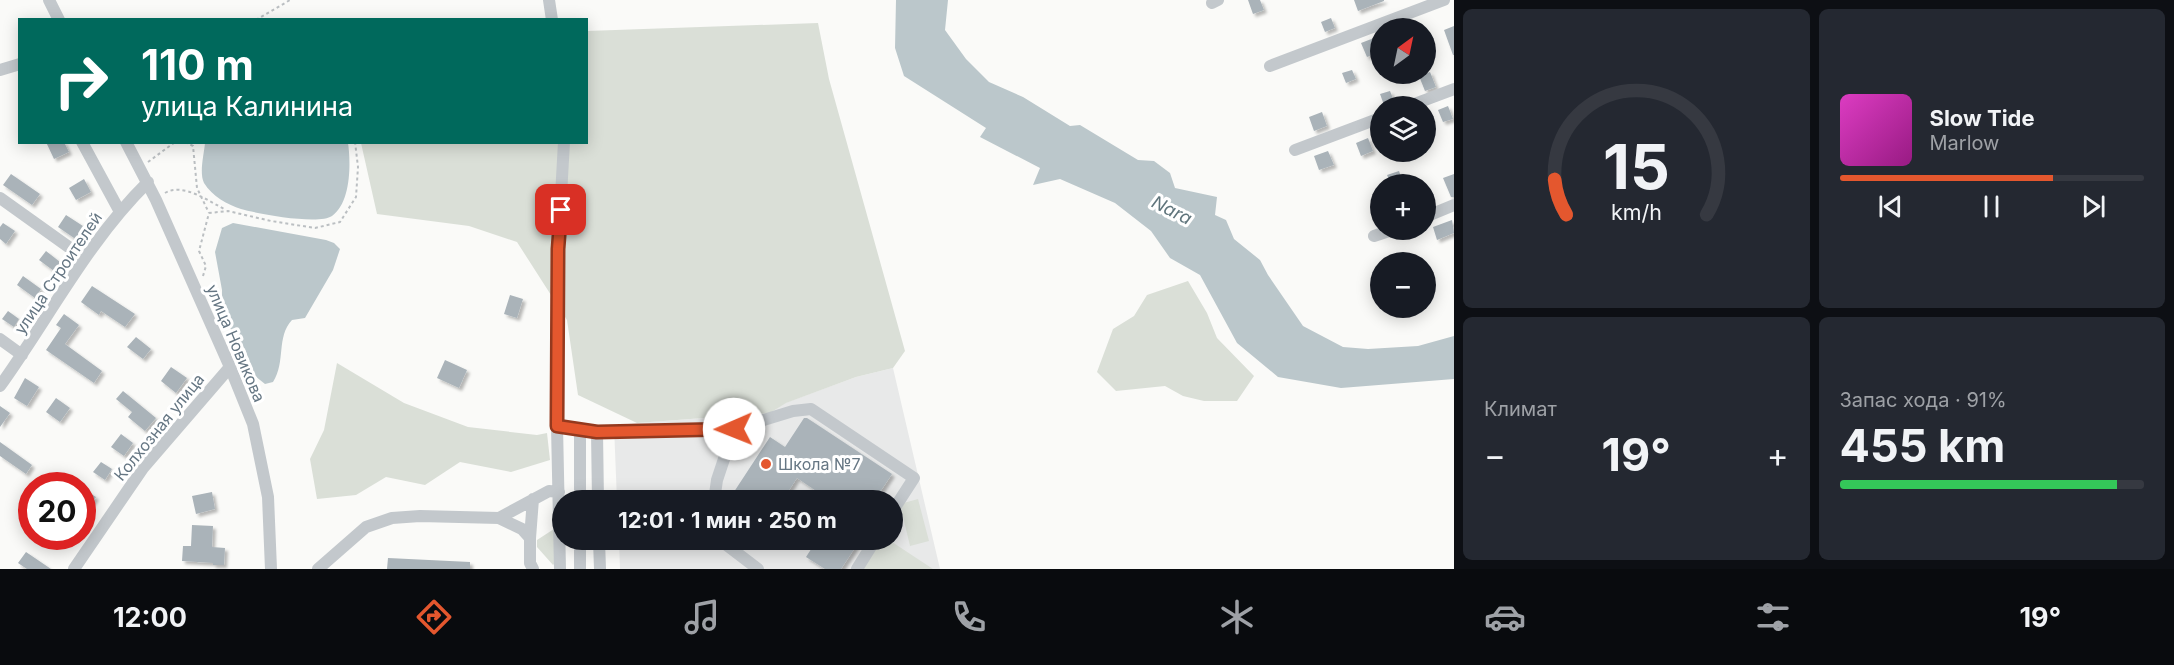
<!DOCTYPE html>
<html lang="ru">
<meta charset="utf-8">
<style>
body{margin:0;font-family:Inter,sans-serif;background:#242831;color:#f1f3f6;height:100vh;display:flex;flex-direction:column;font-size:22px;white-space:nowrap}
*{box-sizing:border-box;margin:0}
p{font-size:20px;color:#9ea1a6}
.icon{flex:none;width:33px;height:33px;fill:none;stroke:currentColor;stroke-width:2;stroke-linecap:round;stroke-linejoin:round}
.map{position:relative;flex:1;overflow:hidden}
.side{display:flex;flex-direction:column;gap:9px;padding:9px;background:#0d0f14;width:720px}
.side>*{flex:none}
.top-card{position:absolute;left:18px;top:18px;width:570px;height:126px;border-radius:0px;box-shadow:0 3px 15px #0003;background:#00695c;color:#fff;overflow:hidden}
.needle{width:39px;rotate:33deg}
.buttons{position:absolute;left:1370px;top:18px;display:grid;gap:12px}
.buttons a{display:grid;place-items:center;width:66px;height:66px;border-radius:50%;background:#171b24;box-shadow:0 3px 15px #0003;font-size:30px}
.speed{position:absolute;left:18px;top:472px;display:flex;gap:12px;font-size:30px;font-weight:700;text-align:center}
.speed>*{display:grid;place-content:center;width:78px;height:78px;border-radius:50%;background:#171b24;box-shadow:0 3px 15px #0003;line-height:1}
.speed .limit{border:9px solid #d22;background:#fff;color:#111}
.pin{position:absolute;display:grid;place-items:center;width:51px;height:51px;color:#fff;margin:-26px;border-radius:12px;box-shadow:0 3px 9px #0006}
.me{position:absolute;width:66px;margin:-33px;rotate:269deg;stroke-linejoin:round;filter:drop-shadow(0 0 4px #0008)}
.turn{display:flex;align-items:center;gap:21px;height:126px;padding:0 24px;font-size:27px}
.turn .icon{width:78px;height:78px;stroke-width:2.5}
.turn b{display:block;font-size:42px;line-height:51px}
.big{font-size:45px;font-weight:700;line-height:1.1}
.side .card{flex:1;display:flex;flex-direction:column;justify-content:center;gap:9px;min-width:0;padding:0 21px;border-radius:9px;background:#242831}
.side .dial{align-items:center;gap:0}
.dial svg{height:156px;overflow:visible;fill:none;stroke:#363941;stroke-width:7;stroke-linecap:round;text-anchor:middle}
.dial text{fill:#f1f3f6;stroke:none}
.song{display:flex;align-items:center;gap:18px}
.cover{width:72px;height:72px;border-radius:9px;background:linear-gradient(135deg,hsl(310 70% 55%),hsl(310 70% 35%))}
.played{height:6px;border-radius:3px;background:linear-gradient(90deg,#e4572e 70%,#363941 70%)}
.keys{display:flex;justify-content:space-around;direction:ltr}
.heat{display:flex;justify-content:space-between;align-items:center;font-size:33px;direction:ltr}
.charge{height:9px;border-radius:4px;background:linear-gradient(90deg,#34c759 91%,#363941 0)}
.side .tiles{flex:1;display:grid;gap:9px;grid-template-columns:repeat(2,1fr)}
.trip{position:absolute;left:552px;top:490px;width:351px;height:60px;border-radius:30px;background:#171b24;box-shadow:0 3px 15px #0003;font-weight:700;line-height:60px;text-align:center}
.menu{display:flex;height:96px;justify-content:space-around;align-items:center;background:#090b0e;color:#9ea1a6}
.menu .icon{width:42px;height:42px}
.menu .on{color:#e4572e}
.menu b{font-size:27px;color:#f1f3f6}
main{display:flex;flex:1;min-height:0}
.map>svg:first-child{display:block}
.built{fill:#e8e9e9}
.green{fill:#dadfd7}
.water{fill:#bbc7cb}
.building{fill:#aab3b9;filter:url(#shadow)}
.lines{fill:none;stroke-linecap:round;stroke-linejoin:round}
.path{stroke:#bbbfc2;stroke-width:2;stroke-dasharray:3 3;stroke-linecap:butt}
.minor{stroke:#c3c8cc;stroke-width:12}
.route-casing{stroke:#94391e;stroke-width:15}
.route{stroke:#e4572e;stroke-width:10}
.poi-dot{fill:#e4572e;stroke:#fff;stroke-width:2}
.labels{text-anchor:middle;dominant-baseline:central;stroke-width:6;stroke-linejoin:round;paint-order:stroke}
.street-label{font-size:16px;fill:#657683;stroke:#fff}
.poi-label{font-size:16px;fill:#657683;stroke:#fff;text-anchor:start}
.water-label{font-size:18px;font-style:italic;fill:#60757c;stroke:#fff}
</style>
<main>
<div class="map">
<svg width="1454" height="569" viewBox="0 0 1454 569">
<defs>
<filter id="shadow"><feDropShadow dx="3" dy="3" stdDeviation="1.5" flood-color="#0004"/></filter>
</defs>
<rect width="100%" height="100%" fill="#fafaf8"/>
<!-- built -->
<path class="built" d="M893,368l47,201h-320l-1,-29h273v-39h-275l-3,-75 23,-3 133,-10 15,-10 71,-26z"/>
<!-- green -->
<path class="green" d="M818,23l11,56 76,272 -12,17 -37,9 -70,26 -16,10 -133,10 -59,-28 -11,-75 -50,-78 -48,-16 -92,-12 -16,-71 225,-1 1,-111z
M1188,281l19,32 10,25 37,38 -17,25h-33l-21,-5 -18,-10 -49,5 -19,-19 16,-43 21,-13 13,-21z
M337,363l67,40 64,24 69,8 10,-2 3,27 -39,12 -51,-10 -35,23 -39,-8 -30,18 -39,4 -7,-40 14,-29z
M918,499l11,42 -19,5 -10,-42z
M554,529v35l-1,1 -16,-18v-7z
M881,540h8l44,29h-71z"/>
<!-- water -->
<path class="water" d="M896,0h52l-3,30 21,29 23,23 34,15 47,29 10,-1 58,35 16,1 16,12 5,15 42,9 -2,18 11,5 8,19 26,21 8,15 35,51 40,21 25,2 50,-3 36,-10v43l-113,9 -63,-11 -41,-34 -37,-68 -30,-17 -19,-27 -36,-28 -55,-24 -27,6 7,-17 -60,-31 6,-9 -82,-52 -9,-28z
M205,143h143c3,20 3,60 -16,73 -13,9 -74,-2 -91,-7 -13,-4 -29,-13 -37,-26 -5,-10 0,-29 1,-40z
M233,223l93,17 8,3 6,6 -7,21 -28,48 -13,2c-16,17 -6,42 -19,62l-8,2 -10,-8 -10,-27 -13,-17 -10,-23v-19l-7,-38 7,-24z"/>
<!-- building -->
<path class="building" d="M1248,0h12l4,10 -11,4z
M1354,0h30v1l-26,10z
M1331,18l4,10 -10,4 -4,-10z
M1454,26v29h-1l-9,-25z
M1374,38l6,14 -13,5 -6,-14z
M1352,70l4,9 -10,4 -4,-10z
M1430,72l6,15 -11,4 -6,-15z
M1390,91l4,10 -10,4 -4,-11z
M1448,106l5,13 -10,3 -5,-12z
M1322,112l5,14 -13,5 -5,-14z
M1368,138l5,13 -12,5 -5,-13z
M46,142h18l5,10 -15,7z
M1328,151l6,14 -15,5 -5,-14z
M1399,171l4,11 -12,2 -4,-9z
M11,174l29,20 -8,11 -29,-20z
M1454,174v23h-3l-8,-19z
M84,179l7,13 -15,8 -7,-12z
M66,215l20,13 -9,12 -19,-13z
M1452,220l2,13 -17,7 -4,-13z
M3,223l12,8 -9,13 -6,-5v-12z
M46,251l14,11 -6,9 -15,-11z
M23,276l18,13 -6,9 -18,-13z
M92,286l43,28 -10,13 -24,-16 -2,4 -18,-13z
M510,295l13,4 -6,19 -13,-4z
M8,311l11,8 -5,8 -12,-8z
M64,314l15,11 -14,19 37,27 -8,12 -48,-33 15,-22 -5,-3z
M136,337l15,12 -8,10 -16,-12z
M445,360l22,10 -8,18 -22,-10z
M171,367l16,11 -11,15 -15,-12z
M25,378l14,9 -12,19 -13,-8z
M123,391l33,27 -11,13 -17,-14 4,-5 -16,-13z
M56,398l14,10 -10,14 -14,-10z
M0,406l10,7 -10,14z
M804,418h3l85,56 -18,27h-43l-34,-23 -15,23h-54l42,-64 15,10z
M121,434l12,9 -9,13 -13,-9z
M0,442l32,23 -6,9 -26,-18z
M101,462l11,7 -7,11 -12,-8z
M82,488l14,9 -8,12 -6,-4z
M212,492l3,17 -19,5 -4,-18z
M192,525l21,1 -1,21 13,1 -1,17h-11v-2l-31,-2 1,-15h8z
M817,540h43l-19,29h-16l-19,-12z
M26,552l25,17h-24l-9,-6z
M388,558l82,4v7h-83z"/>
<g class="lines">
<!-- path -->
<path class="path" d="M256,20l34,-20
M185,142l8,4 4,42 12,25
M148,162l27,-20
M165,193c18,-11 45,9 61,17
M203,276l3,-10 -7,-15 10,-38 19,-2 43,10 44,7 25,-6 16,-25 2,-30 -3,-25"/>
<!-- minor -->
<path class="minor" d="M49,0l10,20
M549,0l3,20
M1212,3l6,-3
M1270,66l174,-66
M0,70l20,-6
M1409,106l45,-17
M82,142l38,70
M126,142l30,58 74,167 23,57 15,73 3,72
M1295,150l85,-32
M0,198l84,60
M1425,217l29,-12
M1374,236l18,-6
M0,339l22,16
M0,386c49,-68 87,-144 148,-204
M557,426l40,6 137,-3 59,-18 18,-2 103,69 -22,34
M580,431v70
M597,432l1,69
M714,501l3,-21 17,-51
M499,518l50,-27 10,1
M530,538l3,-39
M580,540v29
M599,540l1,29
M720,540l38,29
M74,569l69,-101 87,-101
M318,569l48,-42 26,-9 28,-2 79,2 23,11 8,9v25l3,6
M560,569l-3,-143 1,-177 6,-107
M857,569l18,-29"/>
</g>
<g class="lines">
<defs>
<path id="route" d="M561,210l-3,39 -1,177 40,6 137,-3"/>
</defs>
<!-- route casing -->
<use href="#route" class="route-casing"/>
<!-- route -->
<use href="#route" class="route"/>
</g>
<!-- markers -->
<circle class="poi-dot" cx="766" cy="464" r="6"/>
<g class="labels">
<!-- street labels -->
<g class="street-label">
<text transform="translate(58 273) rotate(-56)">улица Строителей</text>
<text transform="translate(236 343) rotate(67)">улица Новикова</text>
<text transform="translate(159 427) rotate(-51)">Колхозная улица</text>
</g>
<!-- poi labels -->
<g class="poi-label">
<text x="778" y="464">Школа №7</text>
</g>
<!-- water labels -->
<g class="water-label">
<text transform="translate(1172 210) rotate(27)">Nara</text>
</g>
</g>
</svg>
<div class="buttons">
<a><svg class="needle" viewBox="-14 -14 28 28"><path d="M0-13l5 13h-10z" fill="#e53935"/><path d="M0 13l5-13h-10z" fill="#9ea1a6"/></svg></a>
<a><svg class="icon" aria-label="layers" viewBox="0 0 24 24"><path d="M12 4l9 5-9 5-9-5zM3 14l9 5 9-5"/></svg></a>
<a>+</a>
<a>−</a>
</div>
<div class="speed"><div class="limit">20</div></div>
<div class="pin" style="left:561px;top:210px;background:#d93025"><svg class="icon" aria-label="arrive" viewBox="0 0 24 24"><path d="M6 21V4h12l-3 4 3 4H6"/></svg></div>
<svg class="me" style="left:734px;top:429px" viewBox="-20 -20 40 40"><circle r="19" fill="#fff"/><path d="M0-13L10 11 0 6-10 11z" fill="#e4572e"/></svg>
<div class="trip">12:01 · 1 мин · 250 m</div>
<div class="top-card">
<div class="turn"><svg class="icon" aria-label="right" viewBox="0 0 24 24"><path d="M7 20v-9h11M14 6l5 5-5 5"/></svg><div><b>110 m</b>улица Калинина</div></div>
</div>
</div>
<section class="side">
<div class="tiles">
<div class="card dial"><svg viewBox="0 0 100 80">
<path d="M14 69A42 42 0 1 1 86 69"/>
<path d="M14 69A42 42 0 0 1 8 51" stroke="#e4572e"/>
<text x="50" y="56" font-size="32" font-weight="700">15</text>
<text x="50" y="72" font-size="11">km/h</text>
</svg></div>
<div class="card">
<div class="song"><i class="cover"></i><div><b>Slow Tide</b><p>Marlow</p></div></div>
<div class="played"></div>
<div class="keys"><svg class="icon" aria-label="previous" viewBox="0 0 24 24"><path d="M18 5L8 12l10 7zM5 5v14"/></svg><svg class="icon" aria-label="pause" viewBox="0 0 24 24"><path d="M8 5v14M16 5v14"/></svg><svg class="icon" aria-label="next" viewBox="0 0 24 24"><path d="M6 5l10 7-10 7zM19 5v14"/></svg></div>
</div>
<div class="card"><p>Климат</p>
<div class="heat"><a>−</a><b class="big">19°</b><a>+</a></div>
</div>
<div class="card"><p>Запас хода · 91%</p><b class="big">455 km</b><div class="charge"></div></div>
</div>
</section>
</main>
<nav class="menu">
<b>12:00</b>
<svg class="icon on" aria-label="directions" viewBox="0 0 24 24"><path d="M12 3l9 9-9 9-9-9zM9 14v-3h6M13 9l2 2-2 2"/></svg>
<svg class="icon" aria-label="music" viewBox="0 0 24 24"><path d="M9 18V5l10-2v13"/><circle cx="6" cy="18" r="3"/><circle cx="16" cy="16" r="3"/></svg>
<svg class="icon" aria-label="phone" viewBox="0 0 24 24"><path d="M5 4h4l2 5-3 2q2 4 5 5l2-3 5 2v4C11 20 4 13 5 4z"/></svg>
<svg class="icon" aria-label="climate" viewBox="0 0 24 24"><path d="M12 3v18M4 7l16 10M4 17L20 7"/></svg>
<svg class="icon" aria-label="car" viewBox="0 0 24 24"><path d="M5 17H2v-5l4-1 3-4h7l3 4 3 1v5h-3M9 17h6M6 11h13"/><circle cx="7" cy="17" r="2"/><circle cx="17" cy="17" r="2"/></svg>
<svg class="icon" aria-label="filters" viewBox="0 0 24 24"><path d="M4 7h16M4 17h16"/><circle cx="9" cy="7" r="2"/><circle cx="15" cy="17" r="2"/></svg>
<b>19°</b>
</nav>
